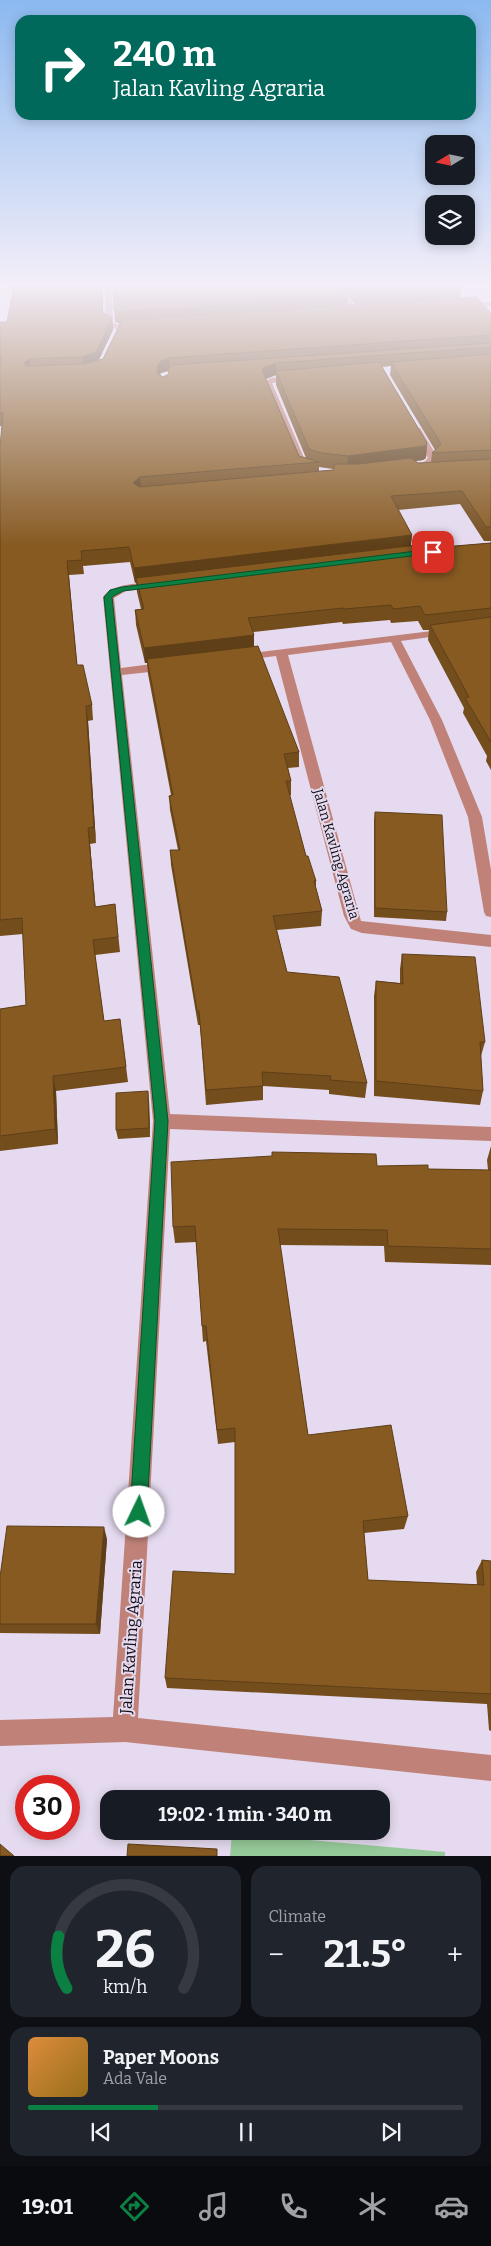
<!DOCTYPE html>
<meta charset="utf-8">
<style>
body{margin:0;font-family:Bitter,serif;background:#20242c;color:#f1f3f6;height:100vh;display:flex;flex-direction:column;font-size:19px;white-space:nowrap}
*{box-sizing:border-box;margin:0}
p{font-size:16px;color:#9ea1a6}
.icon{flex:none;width:28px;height:28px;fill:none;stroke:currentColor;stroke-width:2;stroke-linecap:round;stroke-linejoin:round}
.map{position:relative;height:1856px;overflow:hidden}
.sheet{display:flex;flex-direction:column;gap:10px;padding:10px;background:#0d0f14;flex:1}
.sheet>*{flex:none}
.guide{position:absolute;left:15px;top:15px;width:461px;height:105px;border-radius:15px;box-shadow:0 2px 12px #0003;background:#00695c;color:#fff;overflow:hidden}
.needle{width:32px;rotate:260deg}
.tools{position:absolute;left:425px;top:135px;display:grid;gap:10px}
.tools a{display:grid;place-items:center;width:50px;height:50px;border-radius:10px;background:#171b24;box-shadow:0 2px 12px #0003;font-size:25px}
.speed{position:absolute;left:15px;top:1775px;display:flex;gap:10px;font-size:25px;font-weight:700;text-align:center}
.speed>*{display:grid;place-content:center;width:65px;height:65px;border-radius:50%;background:#171b24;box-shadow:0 2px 12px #0003;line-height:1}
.speed .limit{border:8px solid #d22;background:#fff;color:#111}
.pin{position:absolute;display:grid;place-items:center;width:42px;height:42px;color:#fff;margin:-21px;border-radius:10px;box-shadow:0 2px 8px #0006}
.me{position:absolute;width:55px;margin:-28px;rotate:3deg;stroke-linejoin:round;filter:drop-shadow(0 0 4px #0008)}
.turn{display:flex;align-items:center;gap:18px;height:105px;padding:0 15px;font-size:22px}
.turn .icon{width:65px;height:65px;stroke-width:2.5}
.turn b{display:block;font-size:35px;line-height:42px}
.big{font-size:38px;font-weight:700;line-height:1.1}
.sheet .tile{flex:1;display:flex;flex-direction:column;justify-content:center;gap:8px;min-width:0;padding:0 18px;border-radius:15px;background:#20242c}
.sheet .dial{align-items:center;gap:0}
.dial svg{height:130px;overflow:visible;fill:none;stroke:#363941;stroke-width:7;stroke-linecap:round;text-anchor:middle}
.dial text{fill:#f1f3f6;stroke:none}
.song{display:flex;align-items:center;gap:15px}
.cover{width:60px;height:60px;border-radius:8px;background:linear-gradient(135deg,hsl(30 70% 55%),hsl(40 70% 35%))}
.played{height:5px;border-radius:2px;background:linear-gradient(90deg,#0b8043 30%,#363941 30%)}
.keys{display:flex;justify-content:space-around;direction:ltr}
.heat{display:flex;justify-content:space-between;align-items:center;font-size:28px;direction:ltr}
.sheet .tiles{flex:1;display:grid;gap:10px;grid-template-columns:1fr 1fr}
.tile:last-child{grid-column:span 2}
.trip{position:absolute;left:100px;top:1790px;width:290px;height:50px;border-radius:15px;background:#171b24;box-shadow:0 2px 12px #0003;font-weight:700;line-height:50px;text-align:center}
.tabs{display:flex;height:80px;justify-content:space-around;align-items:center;background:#090b0e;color:#9ea1a6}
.tabs .icon{width:35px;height:35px}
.tabs .selected{color:#0b8043}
.tabs b{font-size:22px;color:#f1f3f6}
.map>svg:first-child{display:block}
.green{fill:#96ca9a}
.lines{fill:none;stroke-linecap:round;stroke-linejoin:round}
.street{fill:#c08278;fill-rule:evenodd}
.wall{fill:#744d1d;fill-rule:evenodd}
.shaded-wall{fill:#5e3f18}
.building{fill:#875a22;stroke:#5e3f18}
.route{fill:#0b8043;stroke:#07532c}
.labels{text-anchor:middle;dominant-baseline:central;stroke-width:4;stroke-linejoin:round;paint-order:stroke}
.street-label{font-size:14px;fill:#0f0c12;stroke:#e5daef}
.near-street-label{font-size:16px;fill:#0f0c12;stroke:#e5daef}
</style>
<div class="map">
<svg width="491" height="1856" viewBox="0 0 491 1856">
<rect width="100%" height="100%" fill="#e5daef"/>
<!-- green -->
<path class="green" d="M232,1833l213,19v4h-215z"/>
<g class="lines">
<!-- street -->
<path class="street" d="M105,286h6l2,37c9,4 21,-2 29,3l-1,2 -22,2 -13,-4z
M329,286h7l23,24v4h-6z
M491,302v4l-28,2 -4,-2 4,-2z
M295,375l4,2 -1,2 -26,4 33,77 -5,3 -5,-3 -31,-78 7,-4z
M414,428h6l18,30 -8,8 -21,4 -5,-3 2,-2 18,-3 4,-4 -15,-28z
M157,582l4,1v4l-35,4 -12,7 7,70 47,-6 6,4 -6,4 -46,5 48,439 321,13v14l-321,-12 -32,589 353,37v26l-366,-39 -125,4v-26l113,-3 40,-596 -50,-524c12,-15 36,-13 54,-15z
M448,629l6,3 -2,2 -51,7 41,79 40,97 9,53v47l-5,-1 -2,-4 -16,-95 -38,-97 -39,-78 -103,13 73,266 130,14v12l-129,-14 -11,-4 -7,-13 -68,-260 -33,4 -6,-3 6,-3z"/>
</g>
<!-- wall -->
<path class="wall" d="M103,286v27l9,5 1,12 -15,31 5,-2 17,-35 -5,-2 -2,-36h224l11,12 -1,7h9l-18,-19h119l4,4 -1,8 31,15v457l-5,-9 1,-5 -24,-43 1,-5 -36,-68 1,-10h-6l-5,-9 -27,2 -1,-3 -47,4 -1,-2 -89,10 1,14 45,106v15l-11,1 3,13v14l-2,1 17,60 10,25v7l6,23 -1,15 -44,4 10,42 80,111 -2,15 -36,-4v-4l-66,-4v14l-57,5 -6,-80h-2l-27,-160 -1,-15h8l-8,-40 -1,-14 2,-1 -23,-121 -1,-11h-2l-9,-38 -1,-15 6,-1 -4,-17 -1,-10 -1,1 -5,-21 -47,4 1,8 -15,1 8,90 15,40 1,15 -5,1 8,122 -6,1 5,63 20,-3 5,48 -25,3 9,66 16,-2 8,63 -72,9 2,53 -58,7v-142l26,-4 -3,-71 -23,2v-489l2,-21h-2v-104h7zM391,366l-1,9 45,75 -3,3 -1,10h-13l-3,-2 8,-1 3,-2 1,-15 -45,-76zM169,371v3l-6,3 -3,-2 1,-2zM276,375v10l30,73 -7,-2 -33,-77zM319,467l14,2v1l-14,1zM460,504l24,37h7l-1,2 -71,6 -8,-4 1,-10 -14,-25z
M375,812l72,100 -1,9 -72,-4v-96z
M402,954l83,88 -4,14 2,35 -3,14 -106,-9v-100l2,-15 24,2v-14z
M149,1100l1,37 -32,2 -2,-9z
M491,1146v119l-106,-3 -1,-16 -104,-1 28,190 100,81 -4,13 -40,4 4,47 109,5 -1,-13 6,-12 9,1v170l-2,-1 -2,-26 -320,-16 -2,-10 70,-104v-132l-17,2 -12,-103 -3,1 -7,-100 -21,1 -2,-16 204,-61 51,3 60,1 -1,-10z
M107,1539l-7,95 -100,-1v-56z"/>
<!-- shaded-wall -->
<path class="shaded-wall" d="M102,286h1v38l-1,-12z
M112,318l1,12 -16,34 -13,5 -2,-12z
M169,358l1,12 -9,3 -4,7v-13l4,-6z
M29,359l2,12 -7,-8z
M276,363v12l-13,5 -1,-10 1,-2z
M427,443l-1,15 -3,2 -76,10 1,-14z
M140,477l1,14 -8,-8z
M412,535l-2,15 -274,28v4l-1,1 -1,-15z
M254,635v15l-107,9v4h-2l-1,-15z
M86,706l2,15 8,122 -2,-16z
M88,828l2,16 7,78 -2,-15z
M53,1076l3,15 2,53 -3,-15z
M148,1091l1,9 1,37 -1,-9z
M104,1527l3,12 -7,95 -4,-10z"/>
<!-- building -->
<path class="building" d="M14,286h88v26l10,6 -16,34 -14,5 -53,2 -5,4 2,3 58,-2 19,-5 19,-39 354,-23 15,16v22l-322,23 -8,3 -4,6 1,7 5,3 6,-3 -1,-5 4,-4 319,-22v4l-215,16 -13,5 -1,2 37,86 20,6 -179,15 -7,6 7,4 193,-17 2,-6h24l52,-6 7,5 73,-4v68h-5l-24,-36 -71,5 21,39 -278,33 -5,-21 -48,4 1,9 -15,1 10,104h6l9,40 -6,1 8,121 -6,1 7,79 20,-3 3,33 -25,3 11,81 16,-2 6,48 -73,9 2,53 -55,7v-127l26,-4 -4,-87 -22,2v-473l3,-34h-3v-49l2,-8h-2v-34h7z
M113,286h224l11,12 -229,14 -5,-2z
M350,286h107l4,4 -101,6z
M491,354v96l-59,3 9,-9 -50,-82z
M379,362l48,81 -2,3 -77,10 -27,-3 -12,-4 -33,-78z
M491,543v65l-66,7 -5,-9 -27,3 -2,-4 -47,4 -1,-1 -95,10 6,17 -110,13 -9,-38 9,-1 -8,-31 281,-33 2,4z
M491,617v125l-26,-44 4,-1 -39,-72z
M258,646l41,106 -15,2 7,27h-5l20,75h2l8,25h-2l8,30 -49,5 14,56 52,5 28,106 -37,-3 1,-4 -69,-4 1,14 -57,4 -7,-79h-2l-27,-161h10l-11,-54 4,-1 -26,-136z
M375,812l67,3 5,97 -72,-4z
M402,954l73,3 10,85h-5l3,49 -107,-10v-100l27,3z
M148,1091l1,37 -33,2v-37z
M272,1152l104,2 1,12 51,-1v4l63,1v79l-103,-3 -1,-16 -109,-1 30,206 83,-10 17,91 -45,5 5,59 116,5 -2,-25 9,1v133l-326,-16 8,-107 62,3v-146l-18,2 -11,-104h-4l-7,-100 -22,1 -2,-65 101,-6z
M7,1526l97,1 -8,97h-96v-47z
M0,1844l14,12h-14z
M128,1844l89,5v7h-90z"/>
<!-- sky -->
<linearGradient id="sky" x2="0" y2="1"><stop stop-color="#8bb9f0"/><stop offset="0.52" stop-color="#f3eef8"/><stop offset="1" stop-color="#f3eef8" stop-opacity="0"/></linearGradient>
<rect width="491" height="546" fill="url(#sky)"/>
<!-- route -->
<path class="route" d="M433,549l3,1v3l-313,38 -11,6 56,524 -21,391 -2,5 -6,3 -6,-3 -3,-5 25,-391 -51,-524 6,-7 12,-3z"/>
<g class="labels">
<!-- street labels -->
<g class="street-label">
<text transform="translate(336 854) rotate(74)">Jalan Kavling Agraria</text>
</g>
<!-- near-street labels -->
<g class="near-street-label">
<text transform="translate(131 1637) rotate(-86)">Jalan Kavling Agraria</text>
</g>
</g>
</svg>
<div class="tools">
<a><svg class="needle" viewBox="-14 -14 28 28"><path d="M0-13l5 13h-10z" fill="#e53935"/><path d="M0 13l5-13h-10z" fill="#9ea1a6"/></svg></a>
<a><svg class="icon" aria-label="layers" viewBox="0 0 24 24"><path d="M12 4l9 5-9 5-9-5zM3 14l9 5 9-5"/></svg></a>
</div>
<div class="speed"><div class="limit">30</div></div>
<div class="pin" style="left:433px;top:552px;background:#d93025"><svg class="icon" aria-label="arrive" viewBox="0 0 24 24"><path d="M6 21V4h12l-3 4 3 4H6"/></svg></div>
<svg class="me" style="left:139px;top:1512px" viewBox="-20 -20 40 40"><circle r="19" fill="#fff"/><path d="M0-13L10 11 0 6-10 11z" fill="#0b8043"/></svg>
<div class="trip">19:02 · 1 min · 340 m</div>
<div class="guide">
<div class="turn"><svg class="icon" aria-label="right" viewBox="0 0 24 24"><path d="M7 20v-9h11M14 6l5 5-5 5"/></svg><div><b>240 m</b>Jalan Kavling Agraria</div></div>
</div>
</div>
<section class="sheet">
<div class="tiles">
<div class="tile dial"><svg viewBox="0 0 100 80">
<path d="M14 69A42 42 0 1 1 86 69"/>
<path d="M14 69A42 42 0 0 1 9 37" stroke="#0b8043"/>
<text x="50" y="56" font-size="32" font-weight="700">26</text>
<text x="50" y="72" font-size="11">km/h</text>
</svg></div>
<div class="tile"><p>Climate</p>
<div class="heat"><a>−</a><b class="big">21.5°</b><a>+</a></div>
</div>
<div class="tile">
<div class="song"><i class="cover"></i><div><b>Paper Moons</b><p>Ada Vale</p></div></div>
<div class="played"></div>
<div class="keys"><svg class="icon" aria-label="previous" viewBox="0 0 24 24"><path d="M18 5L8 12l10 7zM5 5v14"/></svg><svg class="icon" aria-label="pause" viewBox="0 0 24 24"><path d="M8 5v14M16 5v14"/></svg><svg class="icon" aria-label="next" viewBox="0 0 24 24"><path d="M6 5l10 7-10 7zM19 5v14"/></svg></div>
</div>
</div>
</section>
<nav class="tabs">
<b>19:01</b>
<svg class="icon selected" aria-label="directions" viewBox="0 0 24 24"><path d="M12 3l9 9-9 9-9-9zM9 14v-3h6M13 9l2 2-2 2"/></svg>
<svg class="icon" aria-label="music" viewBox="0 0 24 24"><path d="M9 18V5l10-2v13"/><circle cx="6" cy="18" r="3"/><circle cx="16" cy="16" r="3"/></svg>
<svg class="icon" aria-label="phone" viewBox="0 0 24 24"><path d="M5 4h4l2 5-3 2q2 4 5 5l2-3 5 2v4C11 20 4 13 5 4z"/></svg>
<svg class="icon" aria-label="climate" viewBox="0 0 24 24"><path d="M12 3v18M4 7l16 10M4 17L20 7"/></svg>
<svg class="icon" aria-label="car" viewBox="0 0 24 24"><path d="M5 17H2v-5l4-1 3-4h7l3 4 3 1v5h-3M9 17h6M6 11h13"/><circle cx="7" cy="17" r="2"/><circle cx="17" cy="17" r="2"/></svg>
</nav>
